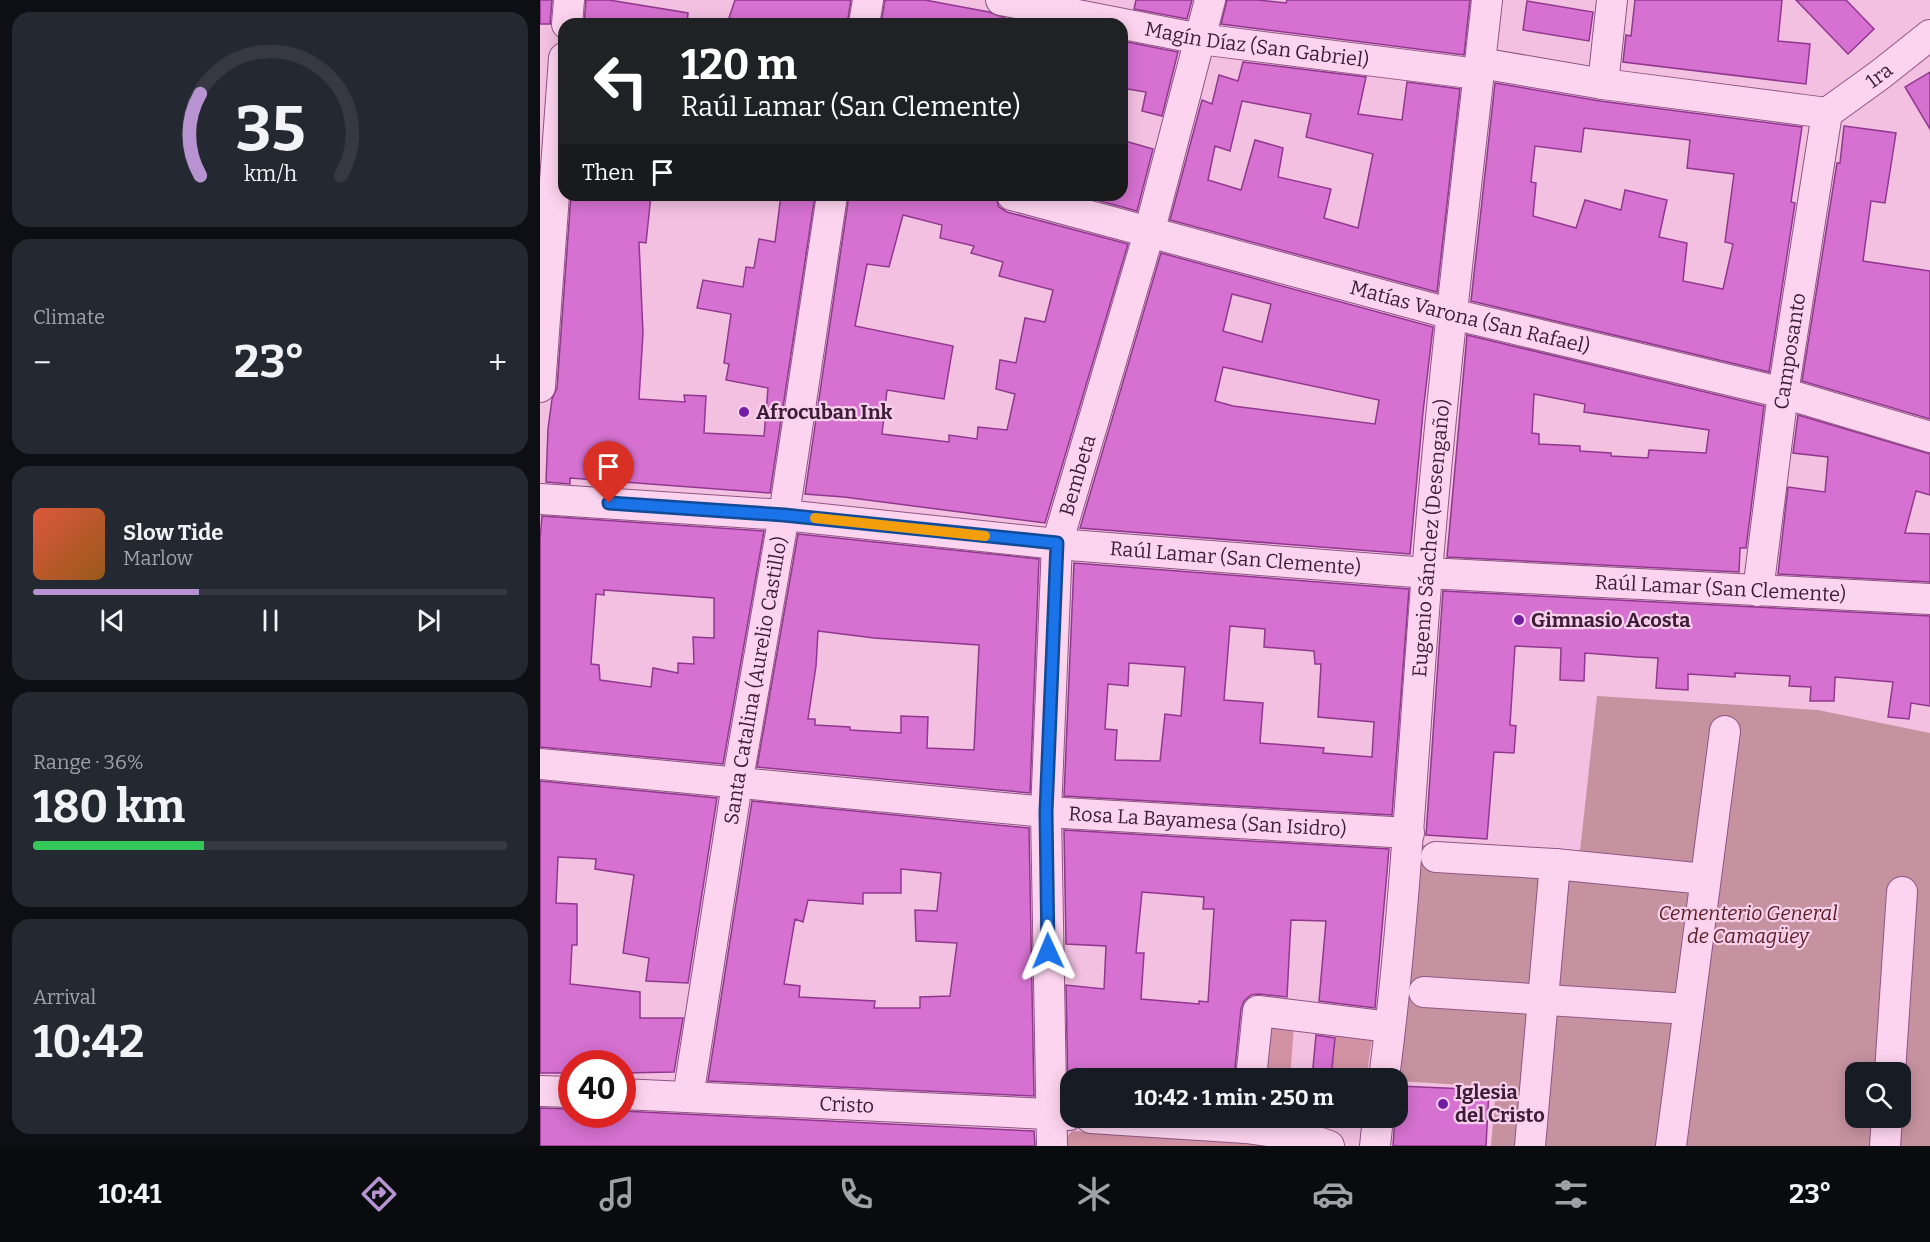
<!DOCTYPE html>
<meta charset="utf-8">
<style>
body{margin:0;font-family:Bitter,serif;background:#242831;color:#f1f3f6;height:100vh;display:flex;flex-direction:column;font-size:22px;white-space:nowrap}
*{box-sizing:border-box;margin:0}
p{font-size:20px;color:#9ea1a6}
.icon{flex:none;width:33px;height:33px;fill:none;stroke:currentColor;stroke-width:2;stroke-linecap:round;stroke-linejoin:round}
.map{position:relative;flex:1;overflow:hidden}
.side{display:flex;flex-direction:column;gap:12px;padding:12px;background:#0d0f14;width:540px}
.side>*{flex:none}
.guide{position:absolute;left:18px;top:18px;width:570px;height:183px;border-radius:18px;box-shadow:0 3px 15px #0003;background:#202124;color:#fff;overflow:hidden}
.controls{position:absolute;left:1305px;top:1062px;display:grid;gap:12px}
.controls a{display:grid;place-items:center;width:66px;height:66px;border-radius:12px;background:#171b24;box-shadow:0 3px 15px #0003;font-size:30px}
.speed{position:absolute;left:18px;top:1050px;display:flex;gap:12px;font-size:30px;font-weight:700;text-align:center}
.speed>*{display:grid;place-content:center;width:78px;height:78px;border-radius:50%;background:#171b24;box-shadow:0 3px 15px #0003;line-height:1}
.speed .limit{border:9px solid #d22;background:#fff;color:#111}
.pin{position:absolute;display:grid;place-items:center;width:51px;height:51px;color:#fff;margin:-62px -26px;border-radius:50% 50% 50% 0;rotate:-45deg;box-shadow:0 0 6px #0007}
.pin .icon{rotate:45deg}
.me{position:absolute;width:66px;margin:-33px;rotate:359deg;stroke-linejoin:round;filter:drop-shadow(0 0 4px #0008)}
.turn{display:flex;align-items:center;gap:21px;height:126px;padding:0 24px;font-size:27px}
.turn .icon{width:78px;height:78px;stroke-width:2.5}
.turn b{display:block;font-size:42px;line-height:51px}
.then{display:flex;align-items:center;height:57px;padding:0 24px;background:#0003;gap:12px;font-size:22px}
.big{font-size:45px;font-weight:700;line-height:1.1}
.side .widget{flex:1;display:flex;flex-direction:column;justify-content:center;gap:9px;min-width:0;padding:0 21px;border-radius:18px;background:#242831}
.side .dial{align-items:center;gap:0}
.dial svg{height:156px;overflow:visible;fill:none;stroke:#363941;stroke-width:7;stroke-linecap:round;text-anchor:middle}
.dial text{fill:#f1f3f6;stroke:none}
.song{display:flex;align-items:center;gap:18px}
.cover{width:72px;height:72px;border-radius:9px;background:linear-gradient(135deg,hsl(10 70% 55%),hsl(30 70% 35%))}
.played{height:6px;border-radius:3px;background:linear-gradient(90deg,#b893d1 35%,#363941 35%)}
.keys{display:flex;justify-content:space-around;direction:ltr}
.heat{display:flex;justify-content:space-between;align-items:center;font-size:33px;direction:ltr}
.charge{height:9px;border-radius:4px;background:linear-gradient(90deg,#34c759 36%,#363941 0)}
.trip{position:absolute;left:520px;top:1068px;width:348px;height:60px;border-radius:18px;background:#171b24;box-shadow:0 3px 15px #0003;font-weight:700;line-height:60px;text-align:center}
.tab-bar{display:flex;height:96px;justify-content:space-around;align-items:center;background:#090b0e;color:#9ea1a6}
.tab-bar .icon{width:42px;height:42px}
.tab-bar .on{color:#b893d1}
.tab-bar b{font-size:27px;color:#f1f3f6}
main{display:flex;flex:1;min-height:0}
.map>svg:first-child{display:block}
.green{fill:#d292a3}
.cemetery{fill:#c6929f;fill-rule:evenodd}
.building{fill:#d671d1;stroke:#90388e;stroke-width:1.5;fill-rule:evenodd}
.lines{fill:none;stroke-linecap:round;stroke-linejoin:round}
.minor-casing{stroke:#8e5585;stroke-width:32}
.minor{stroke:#fdd4ef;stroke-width:30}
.route-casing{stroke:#114b97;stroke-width:15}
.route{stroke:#1a73e8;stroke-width:10}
.slow{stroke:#f59e0b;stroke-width:10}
.poi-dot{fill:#721ea4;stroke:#f9d0eb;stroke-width:2}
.labels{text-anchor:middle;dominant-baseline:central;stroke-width:4.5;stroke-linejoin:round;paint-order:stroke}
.street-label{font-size:20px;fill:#3c1c38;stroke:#f9d0eb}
.poi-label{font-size:20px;font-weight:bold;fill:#3c1c38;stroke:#f9d0eb;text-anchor:start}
.park-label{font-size:20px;font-style:italic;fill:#5b2027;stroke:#f9d0eb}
</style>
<main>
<section class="side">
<div class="widget dial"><svg viewBox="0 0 100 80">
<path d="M14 69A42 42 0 1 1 86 69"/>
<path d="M14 69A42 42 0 0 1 14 27" stroke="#b893d1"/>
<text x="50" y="56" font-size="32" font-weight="700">35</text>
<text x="50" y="72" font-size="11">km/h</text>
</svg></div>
<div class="widget"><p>Climate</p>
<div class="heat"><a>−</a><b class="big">23°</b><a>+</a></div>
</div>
<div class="widget">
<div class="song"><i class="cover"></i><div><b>Slow Tide</b><p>Marlow</p></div></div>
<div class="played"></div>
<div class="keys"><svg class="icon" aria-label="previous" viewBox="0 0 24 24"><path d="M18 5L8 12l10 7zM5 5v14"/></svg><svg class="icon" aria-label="pause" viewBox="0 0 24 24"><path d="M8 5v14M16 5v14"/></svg><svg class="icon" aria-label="next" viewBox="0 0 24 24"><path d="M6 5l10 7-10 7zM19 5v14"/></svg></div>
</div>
<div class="widget"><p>Range · 36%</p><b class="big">180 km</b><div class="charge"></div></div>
<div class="widget"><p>Arrival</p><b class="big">10:42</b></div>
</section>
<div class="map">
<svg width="1390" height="1146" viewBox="0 0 1390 1146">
<rect width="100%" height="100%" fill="#f3c0e2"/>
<!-- green -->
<path class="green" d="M731,1024l23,2 -4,52h-24z
M796,1031l37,3 -7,44h-35z
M532,1131l201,10 31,5h-240v-6z"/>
<!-- cemetery -->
<path class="cemetery" d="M1057,696l221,14 112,23v413h-439l5,-59 -98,-6 -2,-3 26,-233 158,6zM1316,1072h44v46h-44z"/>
<!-- building -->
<path class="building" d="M0,0h12l-2,24h-10z
M46,0h23l79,13 -1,11h-103z
M195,0h116l-4,24h-120z
M345,0h40l64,12 16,6 -1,6h-123z
M596,0h56l-5,19 -53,-10z
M687,0h31l28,3 1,-3h183l-6,55 -243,-31z
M1095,0h147l-4,41 32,3 -4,40 -183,-22 3,-27 5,1z
M1256,0h50l28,29 -26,25z
M987,1l66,11 -4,29 -66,-11z
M587,42l51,10 -16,64 -20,-5 4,-19 -24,-4v-24z
M703,62l123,15 -8,37 44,6 5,-38 53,7 -23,203 -267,-72 32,-120 10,4 7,-29 19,6zM702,101l69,13 -5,23 67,17 -15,74 -34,-10 7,-29 -53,-12 5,-29 -28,-8 -14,50 -33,-10 7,-34 15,5z
M1390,72v57l-25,-42z
M955,83l105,18 202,26 -11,75 4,1 -26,169 -298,-71zM1044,128l106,12 -3,28 47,6 -9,68 8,2 -10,45 -40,-8 4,-38 -28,-6 8,-37 -42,-10 -4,20 -36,-10 -9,28 -43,-12 3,-33 -5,-1 4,-36 46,6z
M1304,126l52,7 -11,70 -14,-2 -8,60 67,10v148l-128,-38 35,-218h3z
M585,141l28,8 -16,62 -59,-16h44v-41z
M31,195h80l-5,48 -7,-1 4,91 -4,66 46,3 -1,-7 22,1 -2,37 60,3 4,-48 -42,-8 3,-16 -5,-1 7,-49 -34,-6 6,-28 40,7 3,-20 8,1 5,-29 16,3 6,-47h34l-45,298 -200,-15v6l-24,-2 2,-53 4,-30 5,-11z
M309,195h146l4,12 8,5 121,32 -83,279 -201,-26 -39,-3zM363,215l39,10 -2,13 34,8 -3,7 32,9 -4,14 54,14 -8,32 -20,-4 -9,45 -16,-3 -4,29 19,5 -8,36 -29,-3 -1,12 -28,-4v7l-67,-8 5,-44 57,9 9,-53 -98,-20 12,-62 22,3z
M621,253l272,74 -10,85 -13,142 -330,-26zM692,294l39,10 -9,38 -39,-11zM683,367l156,33 -4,24 -142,-18 -18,-5z
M927,335l297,71 -18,142h-6l-1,24 -292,-15zM994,394l51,10 -1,8 125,18 -3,23 -57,-3 -1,8 -37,-2v-3l-31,-2v-5l-41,-2v-10l-7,-1z
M1258,415l132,39v41l-14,-4 -11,42 25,1v48l-152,-8 10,-87 37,5 3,-35 -35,-4z
M2,516l222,15 -41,233 -183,-17v-207zM64,590l110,8v40l-21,-1 1,27 -16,-1v10l-25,-5 -2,19 -51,-7 -1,-15 -8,-1 5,-70 8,1z
M258,534l241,25 -9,234 -273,-26zM278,631l56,7 105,7 -5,105 -47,-2 1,-31 -27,-1v17l-51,-3v-3l-35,-2v-6h-7l8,-53z
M534,563l335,26 -17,226 -328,-19zM690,626l35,3 -1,18 50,4 1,13h6l-3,53 56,5 -2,35 -49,-4 1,-5 -64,-5 3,-40 -39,-3zM589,663l56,4 -4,49 -16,-2 -5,47 -45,-1 2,-30 -12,-1 3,-45 20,2z
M903,591l487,25v90l-19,-3 -2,16 -21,-2 5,-35 -58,-5 -1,24h-24l1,-14 -22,-1 1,-10 -55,-3v4l-47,-3v16l-32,-2 2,-30 -21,-1 -52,-4 -1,28 -24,-1 1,-32 -46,-2 -5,79 6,1 -2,27 -20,-1 -7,87 -61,-4z
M0,781l177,17 -29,185 -42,-2 3,-23 -26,-5 11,-78 -39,-6 1,-10 -38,-2 -2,46 21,1v41h-5l-2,39 70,8v26h43l-9,54 -52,1v-9h-50v9h-32z
M212,801l277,27 5,268 -326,-15zM361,869l40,4 -4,38 -22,-1 1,31 41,2 -7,53 -30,1v11h-46l1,-7 -76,-4 1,-11 -16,-2 11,-65 8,3 5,-22 55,4v-11h38z
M524,830l325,19 -14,159 -56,-7 7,-80 -35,-1 -4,77 -28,-3 -8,1 -7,6 -3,8 -7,69h-163v17h-3l-2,-110 38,4 2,-43 -40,-2zM602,892l62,5 -1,12h11l-6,93 -9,-1v3l-58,-5 3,-46h-8z
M776,1035l19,3 -4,40h-19z
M859,1086l90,4 -3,56h-93l2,-28h3z
M0,1108l32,1v5h50v-3l412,20 1,15h-495z"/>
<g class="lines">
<defs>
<g id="minor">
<path id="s1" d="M461,0l199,39 278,35"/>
<path d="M27,24l2,-24"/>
<path d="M324,24l4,-24"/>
<path d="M940,63l123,21 224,29"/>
<path d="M1063,84l9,-84"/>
<path id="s2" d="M1287,113l54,-39 49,-39"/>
<path id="s3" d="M472,195l440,119 331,79 147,44"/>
<path d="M0,387l24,-329"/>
<path id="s4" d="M0,499l244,16 273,29 370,29 503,26"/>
<path id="s5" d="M1218,591l25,-198 44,-280"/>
<path id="s6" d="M0,764l506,48 363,21"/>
<path d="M896,857l119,7 150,15"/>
<path d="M884,992l264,17"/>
<path d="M1350,1072l12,-180"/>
<path d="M711,1078l7,-67 132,16"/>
<path id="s7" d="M844,1078c22,-167 29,-336 43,-504 15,-192 39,-383 60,-574"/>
<path d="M0,1091l32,1"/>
<path id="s8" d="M82,1094l447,21"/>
<path id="s9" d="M148,1097l49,-313 47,-269 48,-320"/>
<path d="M551,1118l155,10 52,7 31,11"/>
<path id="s10" d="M512,1146l-6,-334 11,-268 92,-311 61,-233"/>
<path d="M835,1146l3,-28"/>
<path d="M990,1146l25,-282"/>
<path d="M1131,1146l54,-415"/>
<path d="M1345,1146l2,-28"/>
</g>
</defs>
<!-- minor casing -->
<use href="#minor" class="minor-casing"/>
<!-- minor -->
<use href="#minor" class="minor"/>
</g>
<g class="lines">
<defs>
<path id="route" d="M69,503l175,12 273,28 -11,269 2,139"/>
</defs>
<!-- route casing -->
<use href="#route" class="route-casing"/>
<!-- route -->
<use href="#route" class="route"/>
<!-- slow -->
<path class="slow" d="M275,518l170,18"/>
</g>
<!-- markers -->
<g class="poi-dot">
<circle cx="204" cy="412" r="6"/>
<circle cx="979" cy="620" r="6"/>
<circle cx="903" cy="1104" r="6"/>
</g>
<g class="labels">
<!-- street labels -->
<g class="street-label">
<text stroke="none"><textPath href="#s1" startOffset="260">Magín Díaz (San Gabriel)</textPath></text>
<text stroke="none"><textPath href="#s2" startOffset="64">1ra</textPath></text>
<text stroke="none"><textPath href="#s3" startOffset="474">Matías Varona (San Rafael)</textPath></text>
<text stroke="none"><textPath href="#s5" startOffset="242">Camposanto</textPath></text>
<text stroke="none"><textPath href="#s10" startOffset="674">Bembeta</textPath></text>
<text stroke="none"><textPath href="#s7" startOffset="542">Eugenio Sánchez (Desengaño)</textPath></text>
<text stroke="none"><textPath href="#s4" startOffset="698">Raúl Lamar (San Clemente)</textPath></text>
<text stroke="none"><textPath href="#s4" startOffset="1184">Raúl Lamar (San Clemente)</textPath></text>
<text stroke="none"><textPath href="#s9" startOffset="422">Santa Catalina (Aurelio Castillo)</textPath></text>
<text stroke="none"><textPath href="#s6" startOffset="670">Rosa La Bayamesa (San Isidro)</textPath></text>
<text stroke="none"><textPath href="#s8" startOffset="225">Cristo</textPath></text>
</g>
<!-- poi labels -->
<g class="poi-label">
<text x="216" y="412">Afrocuban Ink</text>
<text x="991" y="620">Gimnasio Acosta</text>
<text x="915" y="1092">Iglesia<tspan x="915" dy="23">del Cristo</tspan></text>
</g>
<!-- park labels -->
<g class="park-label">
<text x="1208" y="913">Cementerio General<tspan x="1208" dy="23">de Camagüey</tspan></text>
</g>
</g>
</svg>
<div class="controls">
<a><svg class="icon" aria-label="search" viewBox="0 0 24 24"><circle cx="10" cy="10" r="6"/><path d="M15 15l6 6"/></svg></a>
</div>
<div class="speed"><div class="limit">40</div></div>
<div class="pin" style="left:69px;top:503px;background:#d93025"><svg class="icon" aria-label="arrive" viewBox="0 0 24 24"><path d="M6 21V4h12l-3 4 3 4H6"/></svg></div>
<svg class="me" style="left:508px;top:951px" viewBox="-20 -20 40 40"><path d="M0-17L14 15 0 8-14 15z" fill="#1a73e8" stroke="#fff" stroke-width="4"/></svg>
<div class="trip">10:42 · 1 min · 250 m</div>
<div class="guide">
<div class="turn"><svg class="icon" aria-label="left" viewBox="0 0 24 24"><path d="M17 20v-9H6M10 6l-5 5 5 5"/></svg><div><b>120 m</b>Raúl Lamar (San Clemente)</div></div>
<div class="then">Then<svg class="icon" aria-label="arrive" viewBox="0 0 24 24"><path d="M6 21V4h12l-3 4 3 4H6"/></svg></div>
</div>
</div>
</main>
<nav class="tab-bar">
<b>10:41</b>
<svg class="icon on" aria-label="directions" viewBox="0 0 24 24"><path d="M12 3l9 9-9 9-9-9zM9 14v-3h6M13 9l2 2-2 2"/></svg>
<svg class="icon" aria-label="music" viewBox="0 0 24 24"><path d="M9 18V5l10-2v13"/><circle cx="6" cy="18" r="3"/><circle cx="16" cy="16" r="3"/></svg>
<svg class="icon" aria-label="phone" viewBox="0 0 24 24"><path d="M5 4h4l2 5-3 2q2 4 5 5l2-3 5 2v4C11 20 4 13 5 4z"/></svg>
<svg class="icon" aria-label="climate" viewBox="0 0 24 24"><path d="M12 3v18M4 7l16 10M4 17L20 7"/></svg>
<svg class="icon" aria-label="car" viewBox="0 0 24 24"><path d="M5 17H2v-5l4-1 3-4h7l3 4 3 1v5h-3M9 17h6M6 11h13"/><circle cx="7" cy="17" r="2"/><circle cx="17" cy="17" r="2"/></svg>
<svg class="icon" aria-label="filters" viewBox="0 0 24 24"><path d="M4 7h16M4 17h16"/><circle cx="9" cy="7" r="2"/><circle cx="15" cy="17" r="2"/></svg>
<b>23°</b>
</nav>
